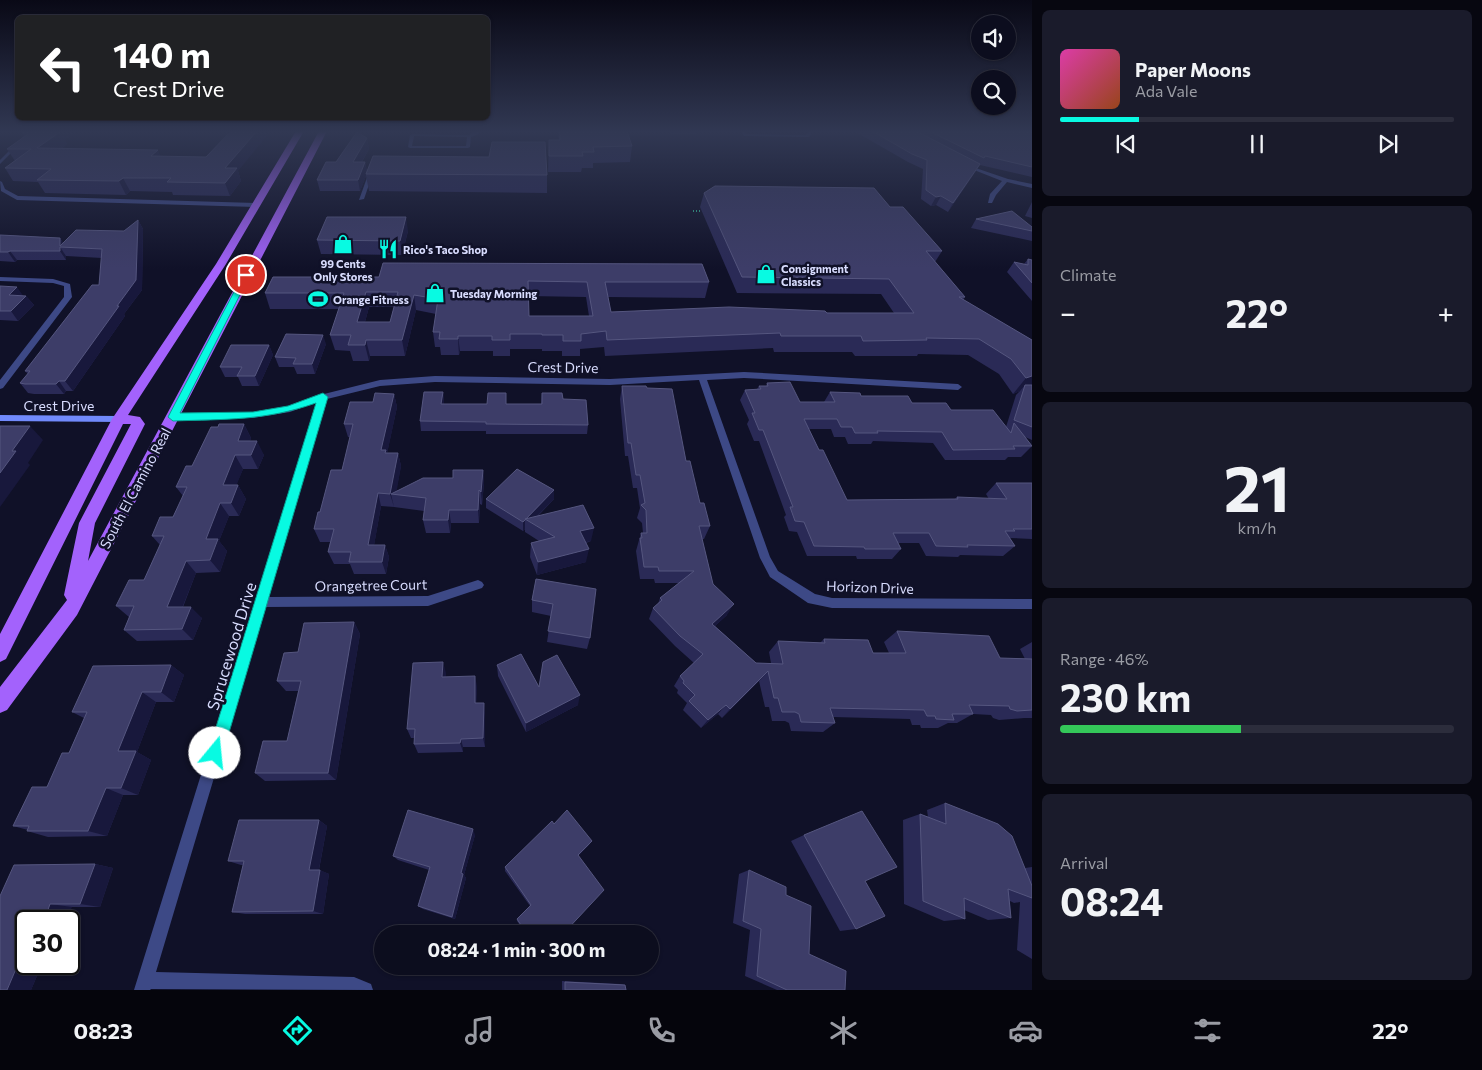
<!DOCTYPE html>
<meta charset="utf-8">
<style>
body{margin:0;font-family:Commissioner,sans-serif;background:#1a1b2b;color:#f1f3f6;height:100vh;display:flex;flex-direction:column;font-size:19px;white-space:nowrap}
*{box-sizing:border-box;margin:0}
p{font-size:16px;color:#9a9ca4}
.icon{flex:none;width:28px;height:28px;fill:none;stroke:currentColor;stroke-width:2;stroke-linecap:round;stroke-linejoin:round}
.map{position:relative;flex:1;overflow:hidden}
.drawer{display:flex;flex-direction:column;gap:10px;padding:10px;background:#070710;width:450px}
.drawer>*{flex:none}
.guide{position:absolute;left:15px;top:15px;width:475px;height:105px;border-radius:8px;box-shadow:0 1px 4px #0004,0 0 0 1px #2c2d3c;background:#202124;color:#fff;overflow:hidden}
.controls{position:absolute;left:971px;top:15px;display:grid;gap:10px}
.controls a{display:grid;place-items:center;width:45px;height:45px;border-radius:50%;background:#0c0d1e;box-shadow:0 1px 4px #0004,0 0 0 1px #2c2d3c;font-size:25px}
.speed{position:absolute;left:15px;top:910px;display:flex;gap:10px;font-size:25px;font-weight:700;text-align:center}
.speed>*{display:grid;place-content:center;width:65px;height:65px;border-radius:50%;background:#0c0d1e;box-shadow:0 1px 4px #0004,0 0 0 1px #2c2d3c;line-height:1}
.speed .limit{border:2px solid #111;border-radius:8px;background:#fff;color:#111}
.pin{position:absolute;display:grid;place-items:center;width:42px;height:42px;color:#fff;margin:-21px;border:2px solid #fff;border-radius:50%;box-shadow:0 1px 5px #0007}
.me{position:absolute;width:55px;margin:-28px;rotate:17deg;stroke-linejoin:round;filter:drop-shadow(0 0 4px #0008)}
.turn{display:flex;align-items:center;gap:18px;height:105px;padding:0 15px;font-size:22px}
.turn .icon{width:65px;height:65px;stroke-width:2.5}
.turn b{display:block;font-size:35px;line-height:42px}
.big{font-size:38px;font-weight:700;line-height:1.1}
.drawer .card{flex:1;display:flex;flex-direction:column;justify-content:center;gap:8px;min-width:0;padding:0 18px;border-radius:8px;background:#1a1b2b}
.drawer .dial{align-items:center;gap:0}
.dial b{font-size:65px;line-height:1}
.song{display:flex;align-items:center;gap:15px}
.cover{width:60px;height:60px;border-radius:8px;background:linear-gradient(135deg,hsl(320 70% 55%),hsl(20 70% 35%))}
.played{height:5px;border-radius:2px;background:linear-gradient(90deg,#08fae2 20%,#2c2d3c 20%)}
.keys{display:flex;justify-content:space-around;direction:ltr}
.heat{display:flex;justify-content:space-between;align-items:center;font-size:28px;direction:ltr}
.charge{height:8px;border-radius:4px;background:linear-gradient(90deg,#34c759 46%,#2c2d3c 0)}
.trip{position:absolute;left:374px;top:925px;width:285px;height:50px;border-radius:25px;background:#0c0d1e;box-shadow:0 1px 4px #0004,0 0 0 1px #2c2d3c;font-weight:700;line-height:50px;text-align:center}
.dock{display:flex;height:80px;justify-content:space-around;align-items:center;background:#05050c;color:#9a9ca4}
.dock .icon{width:35px;height:35px}
.dock .active{color:#08fae2}
.dock b{font-size:22px;color:#f1f3f6}
main{display:flex;flex:1;min-height:0}
.map>svg:first-child{display:block}
.lines{fill:none;stroke-linecap:round;stroke-linejoin:round}
.path{stroke:#32b895;stroke-width:2;stroke-dasharray:1 2;stroke-linecap:butt}
.lane{fill:#3d4986;fill-rule:evenodd}
.street{fill:#3d4986;fill-rule:evenodd}
.secondary{fill:#718afc;fill-rule:evenodd}
.primary{fill:#a362fc;fill-rule:evenodd}
.wall{fill:#2a2a56;fill-rule:evenodd}
.shaded-wall{fill:#18183c}
.building{fill:#3d3d68;stroke:#55567f;fill-rule:evenodd}
.route{fill:#08fae2;stroke:#05a293}
.labels{text-anchor:middle;dominant-baseline:central;stroke-width:5;stroke-linejoin:round;paint-order:stroke}
.far-poi-label{font-size:11px;font-weight:bold;fill:#d8dcfe;stroke:#101128;text-anchor:start}
.street-label{font-size:14px;fill:#d8dcfe;stroke:#101128}
.near-street-label{font-size:16px;fill:#d8dcfe;stroke:#101128}
</style>
<main>
<div class="map">
<svg width="1032" height="990" viewBox="0 0 1032 990">
<rect width="100%" height="100%" fill="#101128"/>
<g class="lines">
<!-- path -->
<path class="path" d="M693,211h10"/>
<!-- lane -->
<path class="lane" d="M29,131h4l-33,33v-4z
M476,131h4l-1,3 -8,3 -1,10 -2,1h-58l-2,-1 2,-12 2,-1 57,1zM414,136l53,1 -1,9h-54z
M740,131h4l2,3 60,1 2,-4h4l-2,5 -2,1 -64,-1z
M369,172l4,1 -9,26 -5,1z
M0,181l2,1 3,7 13,7 239,7 3,2 -3,2 -240,-7 -16,-9z"/>
<!-- street -->
<path class="street" d="M964,164l44,15 24,5v4l-25,-6 -11,13 -4,8h-4l2,-9 12,-13 -38,-15z
M0,277l53,2 17,5 2,13 -69,91 -3,1v-9l64,-83v-11l-11,-3 -53,-2z
M744,372l214,12 4,3 -4,3 -214,-12 -37,2 63,177 8,14 37,23 17,4 200,1v10l-200,-1 -24,-5 -38,-26 -10,-19 -61,-178 -89,5 -175,-3 -55,4 -53,13 -59,198 160,-1 50,-16 4,2 2,3 -2,3 -54,18 -163,1 -109,365 198,5 17,7 2,6 -222,-1 -1,1h-16l183,-588 -27,10 -37,6 -80,2 -3,-1 -1,-2 1,-2 83,-3 36,-6 31,-11 60,-15 55,-4 175,3z"/>
<!-- secondary -->
<path class="secondary" d="M0,415l119,1 4,3 -4,3 -119,-1z"/>
<!-- primary -->
<path class="primary" d="M296,131h8l-78,133 -98,151 12,2 5,7 -50,99 -7,38 231,-430h8l-250,484 -70,95 -7,3v-26l67,-87 -3,-5 15,-72 52,-99h-8l-117,235 -6,3v-28l112,-215 104,-155z"/>
</g>
<!-- wall -->
<path class="wall" d="M25,131l40,9 2,4 -6,5 99,7 78,15 3,10 -11,15 -57,-1 -1,-3 -42,-1 -4,4 -81,-2 -7,-11 -25,-1 -8,-13 10,-7 -8,-12 18,-12 -3,-5z
M431,131h35l-34,1z
M558,131h69l5,15 -2,16 -37,1v5h-11l-1,4h-33l1,-32h10z
M668,131h30l-1,3h-27z
M854,131h178v46l-52,-12 -32,47 -12,-7 -5,1 -10,-7 2,-30 -15,-7z
M367,138l2,11 -7,13h3l2,9 180,4v18l-178,-2 -3,-15 -6,15h-40l-3,-11 19,-18z
M704,193l186,14 52,44 -7,11 30,35 -2,3 69,40v100l-7,-3 7,9 -11,11h-13l-3,3h-60l-12,-17 -60,-2 -2,3h-23l-3,-7h-11l-3,-8h-22l10,21 28,50 108,-1 2,-2 32,2 -3,-5 10,-11h36v56l-22,-1 5,8 -12,10 -43,-1 -2,2 -32,-1 -7,-13h-21l3,6 -9,10h-35l-1,-3h-49l-10,-24 -8,-1 -5,-14 2,-2 -27,-74h-5l-7,-17 2,-4 -9,-20 5,-10 12,-1 2,-3h7l1,-3 33,19h24l6,-10 31,4 90,14 55,17 10,-32 4,-4 -7,3 -14,-20 -31,-19 -50,-1 -1,2h-62l-3,-4h-78l-1,-4 -168,8 -1,-9 -24,2v7h-18v-5h-20v-2h-32v7h-17v-5h-33l-1,4h-18l-1,-8h-5l-2,-15 3,-18 -20,-4 -11,46h-35l-1,5h-16l-3,-10 -15,-1 -5,-15 9,-26h-69l-5,-16 8,-16 436,5 -4,16 -97,-1 3,15 283,1 -13,-19 -144,-1 -37,-86zM528,296l58,1 3,19h-60zM369,307h25l-4,15h-25z
M1032,202v16l-7,-2z
M976,219l56,8v14l-61,-13z
M138,220l5,9 -1,61 -18,24 1,2 -52,75h-7l-2,3h-30l-6,-1 -8,-10 8,-9 -3,-3 74,-86 3,-27 -36,-2v4h-49l-2,2 -15,-1v-26l60,3 3,5 61,-12z
M408,231l-6,24 -81,-1 -4,-14z
M1028,259l4,1v41l-25,-29 7,-10 10,2z
M0,286l23,10h3l8,9 -16,16 -18,-1z
M326,344l-11,30h-18l-3,-7h-15l-4,-10z
M269,345l4,10 -14,31h-17l-4,-9h-13l-5,-10z
M622,386l25,2 39,73 14,42 10,23 -6,13h-2l11,45 14,31 -12,11 41,37h15l-2,-11 9,-11 42,2 4,-4 49,14h16l-5,-11 13,-11 103,27 25,1 -5,-10 12,-7v76h-8l-25,2 -6,-2 -2,-3 -18,-1 -16,9h-9l-10,5h-17l-1,-3h-8l-2,-6 -77,-2 2,6 -12,9 -32,-1 -2,-8 -4,-2h-13l-3,-14h-4l-6,-26 -37,37 -4,-4 -17,14 -18,-18 4,-7 -10,-10 1,-3 -4,-4 6,-10 14,-13 -19,-17 -26,-27 4,-11 5,-4 2,-6 19,-15h-24l-1,-4h-14l-4,-28 5,-18h2l-1,-10 -5,-5 3,-10 -3,-20h-4l-5,-32h-3l-5,-57z
M443,392l1,12h97l1,-11 21,6 25,26 -1,9h-101v-3h-65l-1,-10z
M394,394l3,13 -10,46h11l3,13 -5,25 57,-13 30,-8 1,13 -2,22 -2,-1 -1,19h-28l-1,10h-24l-3,-13 1,-9 -30,-4v-1v1l-13,-1 -7,39h11l4,12 -3,17h-32l-4,-10h-16l-6,-12 2,-10h-10l-6,-13 6,-17 22,-42 8,-33h-2l-4,-13 29,-22z
M244,424l7,14 -1,3 14,14 -6,14h-15l-7,16h2l8,14 -7,17h-10l-10,25 8,10 -7,21 -24,1 -13,34 19,11 -9,22 -56,1 -13,-11 5,-13 -13,-11 28,-26 16,-35 -8,-9 21,-19 10,-21 -7,-9 16,-21 26,-39z
M486,499h68l-16,17 53,25 -5,2v19l-49,13 -7,-18 1,-14 8,-2 -14,-9v-3l-2,2 -37,-23z
M536,579l54,59 -3,11 -40,-7 4,-26 -19,-4v-12z
M354,622l6,12 -24,146 -71,1 -10,-8 32,-32 11,-50h-12l-9,-10z
M171,665l13,10 -10,27h-18l-19,50 14,8 -13,35h-15l-16,41 -59,1 -21,-6 1,-1 -15,-4 34,-39 22,-34 15,-35 -12,-6z
M497,665l42,22 39,18 -52,27 -28,-56z
M446,673l-1,4 32,9 -1,17 9,10v34h-22v5l-45,1 -4,-9v-6h-3l-4,-9z
M945,803l80,65 7,-1v92l-15,-9 3,-48 -6,1 -4,-2 1,17 -23,2 -24,-10 1,9 -21,2 -40,-17 -1,-84 17,-6 8,3 -1,-7z
M319,820l8,6 -8,44 10,4 -6,40h-78l-13,-2 11,-47h-2l-13,-4z
M554,824l38,17 -4,5 -10,10 -15,78h-37l-9,-13v-2l13,-13 -25,-35v-4z
M475,835l-11,40 2,3 -11,41 -32,-10 -5,-3 11,-36 -31,-10 -5,-4z
M804,835l61,46 -9,48 -16,2 -49,-90z
M95,864l18,4 -13,39h-28l-46,14v43h16l-11,26 -31,-94z
M749,870l37,25 23,59 36,36h-68l-32,-14 5,-46 -17,-7 6,-49z
M562,981l58,3 5,1 1,5h-64z"/>
<!-- shaded-wall -->
<path class="shaded-wall" d="M55,131h23l-13,9 2,4 -22,17 -8,-13z
M257,131h14l-33,40 3,10 -11,15 -5,-13v-15z
M367,138l2,11 -14,24 -2,-11z
M158,150l5,13 -12,-7z
M365,162l2,11 -1,1v2l-6,15 -2,-11z
M980,164l-5,8 -27,40 5,-9z
M123,178l7,13 -4,4 -7,-14z
M941,196l-5,9 -5,1 5,-9z
M406,217l2,14 -6,24 -2,-14z
M138,220l5,9 -1,61 -18,24 1,2 -52,75 -8,-10 52,-75z
M60,238l6,9 -6,-1z
M60,247l6,9v4l-6,-9z
M10,251l7,9 -2,2 -7,-10z
M17,287l7,10 -15,-2z
M366,292l3,15 -8,30 -4,-15z
M414,295l2,15 -11,46 -3,-16z
M26,296l8,9 -16,16 -7,-10z
M323,335l3,9 -11,30 -3,-10z
M458,336l2,15 -1,4 -1,-16z
M366,340l4,16 -1,5 -4,-16z
M269,345l4,10 -14,31 -4,-10z
M1032,376v9h-7l-5,6 -7,3 13,-16z
M59,381l7,10 -2,3 -8,-10z
M443,392l1,10 -1,12 -2,-10z
M394,394l3,13 -10,47 -6,-4z
M244,424l7,14 -6,17 -7,-14z
M30,426l13,14 -15,23 2,2 -30,42v-34l12,-22z
M257,441l7,14 -6,14 -7,-14z
M398,453l3,13 -5,29 -5,-1 3,13 -4,-13z
M235,455l8,14 -12,30 -8,-14z
M483,470l1,13 -2,22 -1,-13z
M238,485l8,14 -7,17 -8,-13z
M479,490l1,14 -1,19 -1,-13z
M554,490v9l-23,23 -5,-3z
M378,493l3,13 -9,51 -4,-12z
M220,503l9,13 -10,25 8,10 -7,21 -10,-12 -4,-21z
M449,510l2,13 -1,10 -2,-13z
M525,520v9l-2,2v-9z
M594,528l-3,13 -13,3 2,-13z
M385,545l4,12 -3,17 -4,-12z
M589,549l-3,13 -49,13 1,-13z
M186,561l10,12 -18,45 -11,-11z
M734,604l-7,11 -22,20 7,-11z
M191,607l11,11 -9,22 -11,-11z
M354,622l6,12 -24,146 -8,-7z
M443,662l3,11 -1,14 -3,-10z
M171,665l13,10 -10,27 -13,-10z
M768,671l-9,10 -37,37 8,-9z
M475,676l2,10 -1,27 -1,-10z
M142,692l14,10 -19,50 14,8 -13,35 -17,-7 -3,-37z
M580,695l-2,10 -52,27v-9z
M484,703l1,10v34l-2,-9z
M726,705l-8,9 -17,14 7,-8z
M461,739l2,8v5l-3,-9z
M106,788l17,7 -16,41 -19,-5z
M319,820l8,6 -9,48 -9,-4z
M473,829l2,6 -11,40 2,3 -11,41 -3,-2 9,-44z
M592,841l-4,5 -13,14 3,-5z
M95,864l18,4 -13,39 -20,-3z
M320,870l9,4 -6,40 -10,-3z
M50,904l22,3 -6,14h-22z
M21,957h5v7h16l-11,26h-24z"/>
<!-- building -->
<path class="building" d="M25,131h30h-1l6,1 -23,16 121,2 -7,6 55,1 25,-26h26l-32,37h12l-12,15 -58,-1 4,-4h-48l-4,3 -82,-1 14,-11 -46,-1 26,-19h-24l24,-17h-9z
M560,131h67l5,15 -39,1 1,5h-12l1,4h-34v-16h11z
M872,131h44l64,33 -27,39 -12,-7 -5,1 -10,-7 1,-30 -15,-6z
M929,131h103v36l-47,-11 -1,2z
M357,132l10,6 -14,24h12l-7,18h-41l9,-18h10z
M492,142h53l2,33 -181,-1 7,-18 116,1z
M715,186l159,2 16,19h13l39,44h-16l39,46h-6l73,43v36l-6,2 -15,-19 -32,-20 -53,-1 1,2 -64,1 -2,-5h-80l-1,-3 -173,7 -1,-9 -25,3v7h-18v-6h-21v-1h-32v6h-18v-4h-34v3h-19l1,-7h-7l5,-33 -24,-4 -12,45h-36l-1,5h-17l3,-10h-21l14,-42h-79l8,-16h106l4,-14 319,1 7,18h-104l6,30 118,-5 96,4 2,2h87l-25,-34 -147,-2 -38,-84zM528,281l59,1 6,34h-64zM366,292h32l-8,30h-33z
M1012,211l20,16v4l-56,-12z
M327,217h79l-6,24 -83,-1z
M138,220l-2,60 -19,26h2l-54,75h-6l-3,3h-31l-5,-1 10,-12h-5l67,-86h7l3,-36 -42,-2v4h-50l-2,1h-8v-17l60,3v8l16,-16 48,1z
M1028,259l4,1v23l-18,-21 14,3z
M0,286l17,1 -8,8 17,1 -15,15h-11z
M286,334l37,1 -11,29h-19l3,-6 -21,-1z
M231,345h38l-14,31h-18l5,-9h-22z
M790,382l10,20h35l-5,-10 30,1 1,3h47l4,7h34l5,7h42l18,23 3,-10 18,23h-19l2,3 -62,1 -11,-18 -65,-1 1,2h-23l-3,-6h-11l-4,-8h-33l15,31h4l24,50 111,-1 -1,-2 50,2 -11,-16h36v46h-19l2,2h-10l10,15 -48,-1 1,2 -32,-1 -7,-13h-36l8,16h-36l-1,-2 -50,-1 -10,-24 -9,-1 -5,-14h3l-30,-77h-4l-7,-17h3l-10,-23 16,-1 -2,-3h9l-1,-3z
M1025,385h7v42l-18,-7z
M622,386h24l1,2 25,1 14,72h4l10,42h4l6,23h-11l14,58 21,20 -22,20 44,39 27,1 -5,-23 47,2 -1,-4 44,1 5,13h33l-9,-22 92,5 11,22 32,1v51l-15,1 -7,-2 -1,-3 -40,-1 4,9h-21l2,6 -18,-1 -1,-3h-8l-3,-6 -94,-2 5,15 -34,-1 -2,-8 -4,-2h-13l-4,-14h-4l-6,-27 -38,38 -4,-4 -18,15 -19,-19 6,-6 -12,-12 1,-2 -4,-5 23,-22 -23,-18 -27,-28 9,-8 -2,-2 34,-27h-35l-1,-4h-14l-4,-29h2l-1,-5h6l-1,-23 -5,-5 4,-2 -5,-28h-4l-5,-32h-3z
M424,392h19l-2,12h46l1,-11h18v11h36v-11h20l1,6 23,1 2,25 -102,-1v-2l-66,-1z
M375,393l19,1 -13,56h5l-1,3h13l-8,41 -12,-1 -10,52h17l-3,17h-33l2,-10h-23l6,-23h-20l4,-17h2l11,-42h11l11,-46h-9l6,-22h23z
M219,424h25l-6,17h19l-6,14h-16l-12,30h15l-7,18h-11l-14,36h12l-8,21 -24,1 -19,46h24l-9,22 -58,1 10,-24h-18l13,-26h15l20,-44h-12l8,-19h13l14,-30h-11l10,-21h6l19,-39h7z
M0,426h30l-18,25h4l-16,22z
M517,469l37,21 -31,32 -37,-23z
M453,470h30l-2,22 -2,-2 -1,20h-29l-1,10h-25l3,-22 -35,-4 32,-16h30z
M583,505l11,23 -14,3 9,18 -51,13 -7,-19 24,-6 -30,-18z
M536,579l60,10 -6,49 -42,-7 5,-27 -21,-4z
M354,622l-26,151h-73l8,-32h24l14,-60h-24l7,-28 14,-1 6,-29z
M521,654l18,33 4,-25 14,-7 23,40 -54,28 -29,-58z
M443,662l-1,15 33,-1v27h9l-1,35 -22,1 -1,4 -46,1 1,-15h-8l6,-66z
M171,665l-10,27h-19l-24,59h18l-15,37h-15l-18,43h-61l2,-5h-16l19,-39h15l15,-34h7l18,-41h-15l21,-46z
M945,803l53,21 14,12 20,50v12l-24,-9 3,29 -47,-20 1,21 -42,-18 -3,-87 26,10z
M408,810l65,19 -12,44 2,1 -11,43 -34,-11 12,-39 -37,-11z
M567,810l25,31 -14,14 26,35 -41,44h-36l-10,-15 14,-14 -26,-38 47,-46 2,3z
M862,811l35,56 -32,14 20,35 -29,13 -52,-94z
M239,820h80l-10,50h11l-7,41 -81,1 12,-51h-16z
M95,864l-15,40h-30l-6,17h-18v36h-5l-14,33h-7v-94l14,-31z
M749,870l37,17v8l25,11 -2,48 37,17 -1,19h-58l-30,-14 4,-47 -18,-8z
M565,982l60,3 1,5h-61z"/>
<!-- sky -->
<linearGradient id="sky" x2="0" y2="1"><stop stop-color="#090916"/><stop offset="0.49" stop-color="#313853"/><stop offset="1" stop-color="#313853" stop-opacity="0"/></linearGradient>
<rect width="1032" height="269" fill="url(#sky)"/>
<!-- route -->
<path class="route" d="M244,273l6,2 -70,138 73,-1 35,-6 35,-13 5,4 -105,356 -2,6 -6,2 -5,-2 -2,-6 108,-350c-51,18 -90,16 -143,18l-5,-4z"/>
<!-- icons -->
<defs>
<symbol id="shop-bare" viewBox="-9 -9 18 18"><path d="M-5-2.5h2.3a2.7 3.5 0 0 1 5.4 0H5L5.5 6h-11ZM-1.5-2.5h3a1.5 2.3 0 0 0-3 0Z" fill="#08fae2" stroke="#101128" stroke-width="2.5" paint-order="stroke"/></symbol>
<symbol id="restaurant-bare" viewBox="-9 -9 18 18"><path d="M-5-6h1v4h1v-4h1v4h1v-4h1v5L-1.5 .5V6h-2V.5L-5-1ZM5-6V6H3V1.5H1.5Q1.5-4 5-6Z" fill="#08fae2" stroke="#101128" stroke-width="2.5" paint-order="stroke"/></symbol>
<symbol id="stadium-bare" viewBox="-9 -9 18 18"><path d="M0-5a6.5 5 0 1 0 0 10a6.5 5 0 1 0 0-10ZM-3.5-1.8h7v3.6h-7Z" fill="#08fae2" stroke="#101128" stroke-width="2.5" paint-order="stroke"/></symbol>
</defs>
<g fill-rule="evenodd">
<use href="#shop-bare" x="329" y="230" width="28" height="28"/>
<use href="#restaurant-bare" x="374" y="235" width="28" height="28"/>
<use href="#shop-bare" x="752" y="260" width="28" height="28"/>
<use href="#shop-bare" x="421" y="279" width="28" height="28"/>
<use href="#stadium-bare" x="304" y="285" width="28" height="28"/>
</g>
<g class="labels">
<!-- far-poi labels -->
<g class="far-poi-label">
<text x="403" y="249">Rico's Taco Shop</text>
<text x="343" y="263" text-anchor="middle">99 Cents<tspan x="343" dy="13">Only Stores</tspan></text>
<text x="781" y="268">Consignment<tspan x="781" dy="13">Classics</tspan></text>
<text x="450" y="293">Tuesday Morning</text>
<text x="333" y="299">Orange Fitness</text>
</g>
<!-- street labels -->
<g class="street-label">
<text transform="translate(563 367) rotate(1)">Crest Drive</text>
<text x="59" y="405">Crest Drive</text>
<text transform="translate(135 488) rotate(-62)">South El Camino Real</text>
<text transform="translate(371 585) rotate(-1)">Orangetree Court</text>
<text transform="translate(870 587) rotate(2)">Horizon Drive</text>
</g>
<!-- near-street labels -->
<g class="near-street-label">
<text transform="translate(231 646) rotate(-73)">Sprucewood Drive</text>
</g>
</g>
</svg>
<div class="controls">
<a><svg class="icon" aria-label="sound" viewBox="0 0 24 24"><path d="M4 9h4l5-4v14l-5-4H4zM17 9q2 3 0 6"/></svg></a>
<a><svg class="icon" aria-label="search" viewBox="0 0 24 24"><circle cx="10" cy="10" r="6"/><path d="M15 15l6 6"/></svg></a>
</div>
<div class="speed"><div class="limit">30</div></div>
<div class="pin" style="left:246px;top:275px;background:#d93025"><svg class="icon" aria-label="arrive" viewBox="0 0 24 24"><path d="M6 21V4h12l-3 4 3 4H6"/></svg></div>
<svg class="me" style="left:215px;top:753px" viewBox="-20 -20 40 40"><circle r="19" fill="#fff"/><path d="M0-13L10 11 0 6-10 11z" fill="#08fae2"/></svg>
<div class="trip">08:24 · 1 min · 300 m</div>
<div class="guide">
<div class="turn"><svg class="icon" aria-label="left" viewBox="0 0 24 24"><path d="M17 20v-9H6M10 6l-5 5 5 5"/></svg><div><b>140 m</b>Crest Drive</div></div>
</div>
</div>
<section class="drawer">
<div class="card">
<div class="song"><i class="cover"></i><div><b>Paper Moons</b><p>Ada Vale</p></div></div>
<div class="played"></div>
<div class="keys"><svg class="icon" aria-label="previous" viewBox="0 0 24 24"><path d="M18 5L8 12l10 7zM5 5v14"/></svg><svg class="icon" aria-label="pause" viewBox="0 0 24 24"><path d="M8 5v14M16 5v14"/></svg><svg class="icon" aria-label="next" viewBox="0 0 24 24"><path d="M6 5l10 7-10 7zM19 5v14"/></svg></div>
</div>
<div class="card"><p>Climate</p>
<div class="heat"><a>−</a><b class="big">22°</b><a>+</a></div>
</div>
<div class="card dial"><b>21</b><p>km/h</p></div>
<div class="card"><p>Range · 46%</p><b class="big">230 km</b><div class="charge"></div></div>
<div class="card"><p>Arrival</p><b class="big">08:24</b></div>
</section>
</main>
<nav class="dock">
<b>08:23</b>
<svg class="icon active" aria-label="directions" viewBox="0 0 24 24"><path d="M12 3l9 9-9 9-9-9zM9 14v-3h6M13 9l2 2-2 2"/></svg>
<svg class="icon" aria-label="music" viewBox="0 0 24 24"><path d="M9 18V5l10-2v13"/><circle cx="6" cy="18" r="3"/><circle cx="16" cy="16" r="3"/></svg>
<svg class="icon" aria-label="phone" viewBox="0 0 24 24"><path d="M5 4h4l2 5-3 2q2 4 5 5l2-3 5 2v4C11 20 4 13 5 4z"/></svg>
<svg class="icon" aria-label="climate" viewBox="0 0 24 24"><path d="M12 3v18M4 7l16 10M4 17L20 7"/></svg>
<svg class="icon" aria-label="car" viewBox="0 0 24 24"><path d="M5 17H2v-5l4-1 3-4h7l3 4 3 1v5h-3M9 17h6M6 11h13"/><circle cx="7" cy="17" r="2"/><circle cx="17" cy="17" r="2"/></svg>
<svg class="icon" aria-label="filters" viewBox="0 0 24 24"><path d="M4 7h16M4 17h16"/><circle cx="9" cy="7" r="2"/><circle cx="15" cy="17" r="2"/></svg>
<b>22°</b>
</nav>
